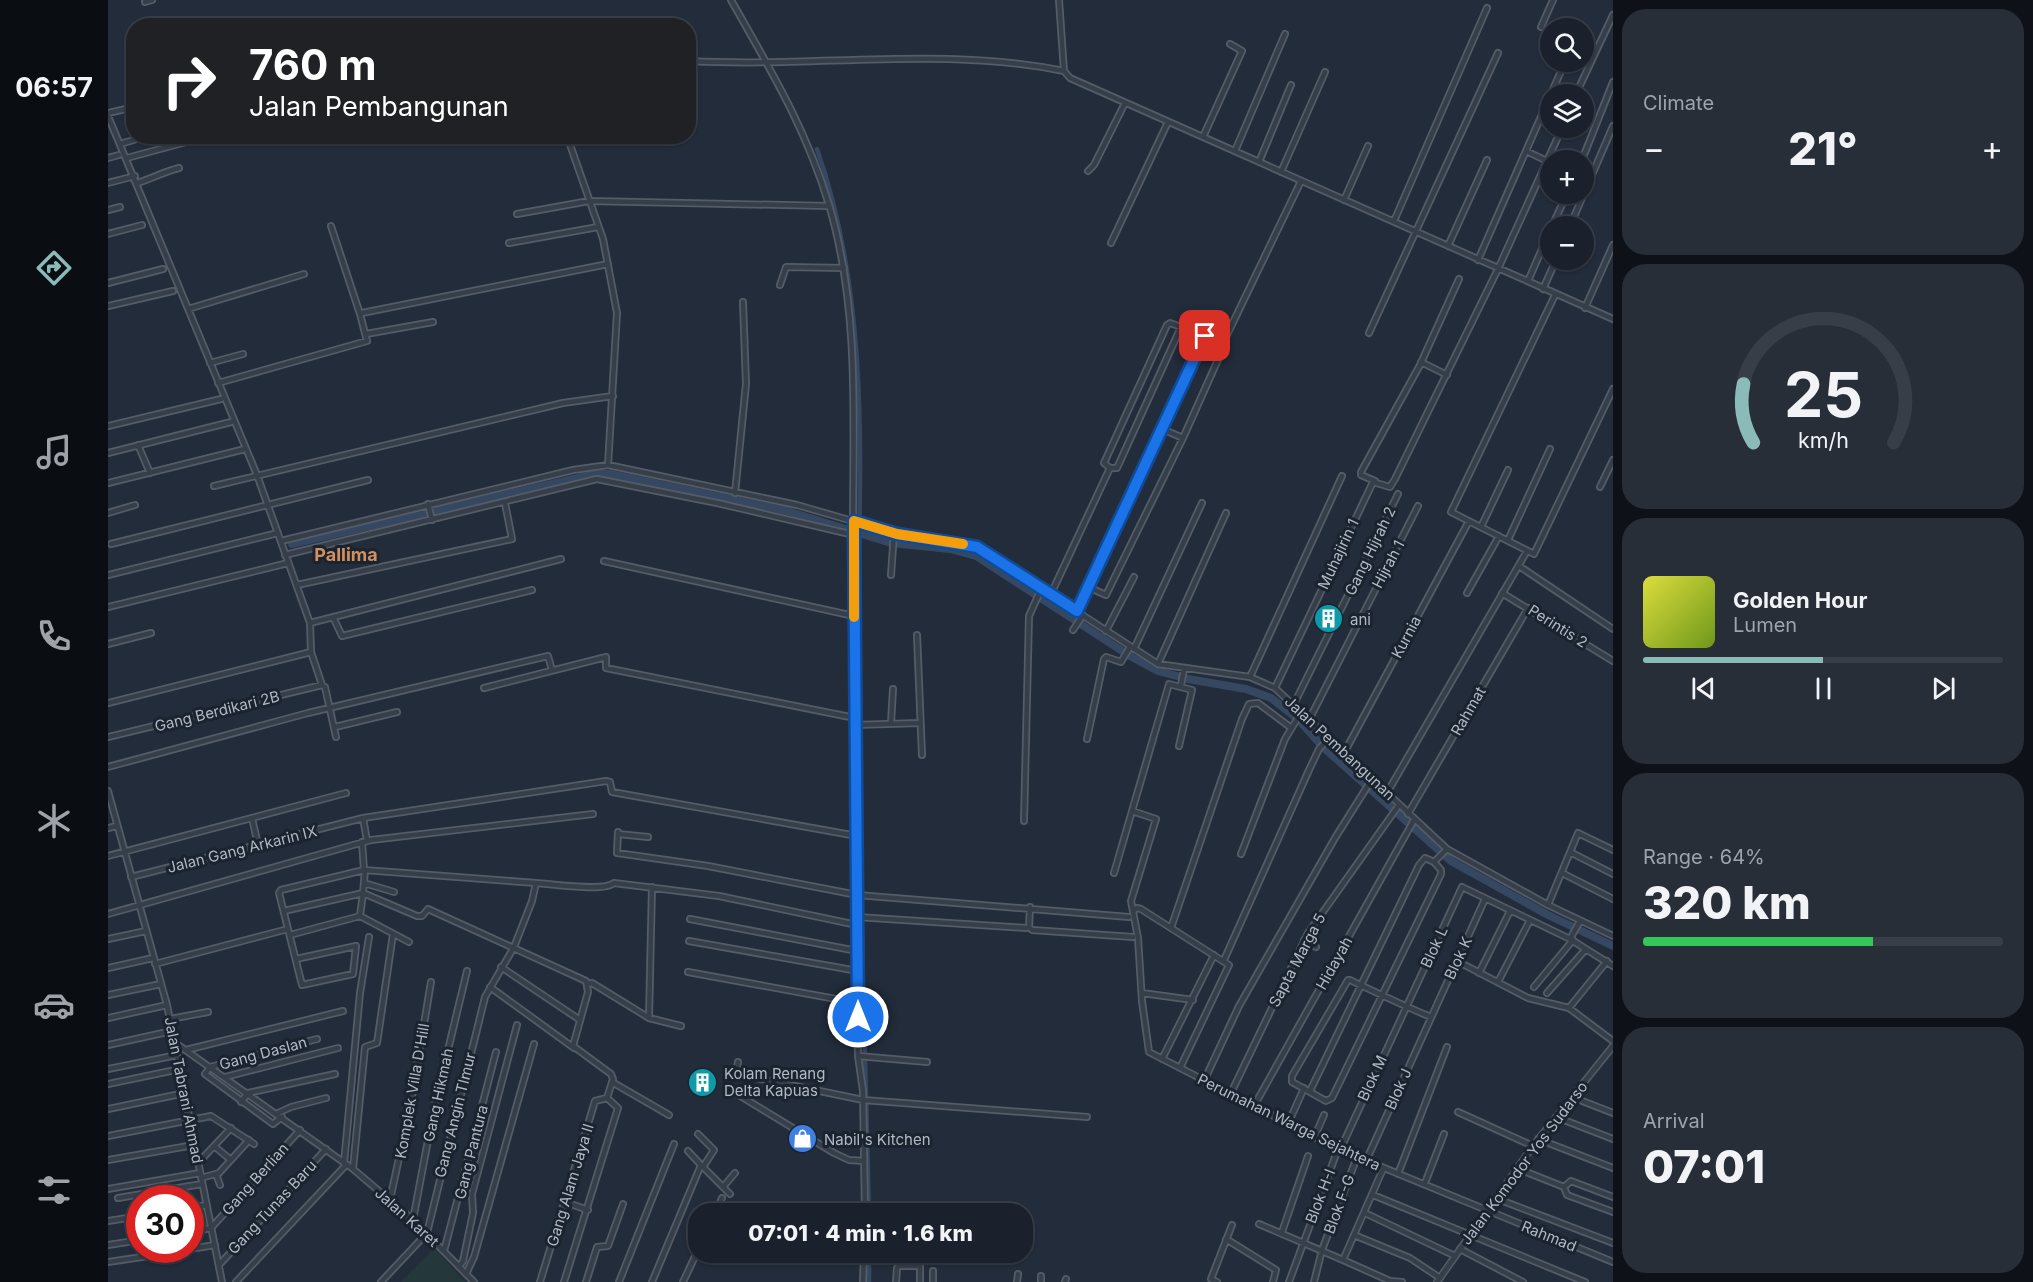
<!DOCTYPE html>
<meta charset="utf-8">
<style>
body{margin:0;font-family:Inter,sans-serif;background:#272e38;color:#f1f3f6;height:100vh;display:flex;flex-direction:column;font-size:22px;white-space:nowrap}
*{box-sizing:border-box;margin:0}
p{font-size:20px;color:#9fa3a9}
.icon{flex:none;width:33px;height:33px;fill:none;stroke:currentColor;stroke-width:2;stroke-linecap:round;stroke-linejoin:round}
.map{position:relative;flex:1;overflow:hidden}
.panel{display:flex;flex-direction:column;gap:9px;padding:9px;background:#0e1218;width:420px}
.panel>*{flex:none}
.guide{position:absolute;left:18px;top:18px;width:570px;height:126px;border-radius:24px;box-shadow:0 2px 4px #0004,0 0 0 2px #383e48;background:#202124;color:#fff;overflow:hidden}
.buttons{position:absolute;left:1432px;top:18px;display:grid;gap:12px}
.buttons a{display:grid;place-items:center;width:54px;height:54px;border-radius:50%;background:#1a212c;box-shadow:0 2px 4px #0004,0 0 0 2px #383e48;font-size:30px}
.speed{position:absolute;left:18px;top:1185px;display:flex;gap:12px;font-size:30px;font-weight:700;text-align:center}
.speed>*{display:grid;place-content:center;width:78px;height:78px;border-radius:50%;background:#1a212c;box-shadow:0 2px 4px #0004,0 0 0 2px #383e48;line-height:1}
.speed .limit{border:9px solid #d22;background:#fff;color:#111}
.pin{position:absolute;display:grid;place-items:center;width:51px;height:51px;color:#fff;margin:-26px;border-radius:12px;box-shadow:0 3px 9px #0006}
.me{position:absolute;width:66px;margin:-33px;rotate:0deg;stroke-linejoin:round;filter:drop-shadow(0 0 4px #0008)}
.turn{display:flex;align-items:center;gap:21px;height:126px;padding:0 24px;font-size:27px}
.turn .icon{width:78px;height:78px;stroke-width:2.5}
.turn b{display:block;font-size:42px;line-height:51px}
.big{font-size:45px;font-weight:800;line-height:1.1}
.panel .widget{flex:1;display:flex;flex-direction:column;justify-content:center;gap:9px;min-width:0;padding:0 21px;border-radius:24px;background:#272e38}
.panel .dial{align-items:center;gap:0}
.dial svg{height:156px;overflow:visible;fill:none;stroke:#383e48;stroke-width:7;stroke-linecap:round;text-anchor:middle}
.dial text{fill:#f1f3f6;stroke:none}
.song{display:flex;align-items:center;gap:18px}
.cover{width:72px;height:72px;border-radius:9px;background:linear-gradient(135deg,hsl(60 70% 55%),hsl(80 70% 35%))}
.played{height:6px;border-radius:3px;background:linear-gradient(90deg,#8bbbb9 50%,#383e48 50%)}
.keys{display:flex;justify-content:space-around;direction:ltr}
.heat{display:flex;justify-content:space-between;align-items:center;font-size:33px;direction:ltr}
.charge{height:9px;border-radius:4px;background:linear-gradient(90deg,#34c759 64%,#383e48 0)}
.trip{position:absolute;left:580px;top:1203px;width:345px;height:60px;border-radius:24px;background:#1a212c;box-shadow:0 2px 4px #0004,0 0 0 2px #383e48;font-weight:800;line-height:60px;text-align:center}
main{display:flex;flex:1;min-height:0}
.tabs{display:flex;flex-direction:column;width:108px;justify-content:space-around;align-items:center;background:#0a0d12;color:#9fa3a9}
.tabs .icon{width:42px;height:42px}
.tabs .active{color:#8bbbb9}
.tabs b{font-size:27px;color:#f1f3f6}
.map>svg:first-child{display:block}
.green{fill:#24383b}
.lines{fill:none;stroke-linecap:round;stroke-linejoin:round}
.canal{stroke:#364861;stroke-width:4.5}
.river{stroke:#364861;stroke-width:8}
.minor-casing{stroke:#545c68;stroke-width:8}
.tertiary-casing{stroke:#545c68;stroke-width:8}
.minor{stroke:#363e4a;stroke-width:4.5}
.tertiary{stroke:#363e4a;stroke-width:5}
.route-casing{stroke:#114b97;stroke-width:15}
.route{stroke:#1a73e8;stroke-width:10}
.slow{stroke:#f59e0b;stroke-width:10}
.labels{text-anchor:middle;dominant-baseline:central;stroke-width:6;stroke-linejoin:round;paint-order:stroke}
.street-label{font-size:15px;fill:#b1b9c6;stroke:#1b232f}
.poi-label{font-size:15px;fill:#b1b9c6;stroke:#1b232f;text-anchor:start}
.quarter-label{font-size:18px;font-weight:bold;fill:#d29060;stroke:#1b232f}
</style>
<main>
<nav class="tabs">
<b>06:57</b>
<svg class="icon active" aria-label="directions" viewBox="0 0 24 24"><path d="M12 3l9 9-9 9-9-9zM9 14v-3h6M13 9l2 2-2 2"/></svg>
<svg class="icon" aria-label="music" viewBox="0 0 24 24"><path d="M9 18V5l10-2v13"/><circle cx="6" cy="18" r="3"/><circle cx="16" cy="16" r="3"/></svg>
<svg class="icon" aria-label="phone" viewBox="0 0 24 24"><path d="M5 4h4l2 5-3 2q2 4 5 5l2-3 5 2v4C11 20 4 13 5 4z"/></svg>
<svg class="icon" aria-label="climate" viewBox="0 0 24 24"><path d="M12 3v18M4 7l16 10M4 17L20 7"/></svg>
<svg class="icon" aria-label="car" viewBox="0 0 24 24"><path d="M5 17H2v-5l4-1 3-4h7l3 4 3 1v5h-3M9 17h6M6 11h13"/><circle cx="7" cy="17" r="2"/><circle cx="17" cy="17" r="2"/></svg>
<svg class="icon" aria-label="filters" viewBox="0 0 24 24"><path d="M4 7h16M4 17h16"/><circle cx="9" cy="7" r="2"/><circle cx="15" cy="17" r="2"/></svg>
</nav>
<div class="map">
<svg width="1505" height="1282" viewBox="0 0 1505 1282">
<rect width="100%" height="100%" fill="#222c3a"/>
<!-- green -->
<path class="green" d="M326,1248l31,34h-64z"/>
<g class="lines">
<!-- canal -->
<path class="canal" d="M709,149c61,174 39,362 40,543 2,174 8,348 12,522
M761,1282v-30"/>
<!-- river -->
<path class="river" d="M184,544l303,-70h15l177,37 104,32 59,6 26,7 154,100 28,15 30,8 58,10 25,9 28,22 24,27 128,114 97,54 65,31"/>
<defs>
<path id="minor" d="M623,0c39,69 75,128 98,205 31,104 24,217 24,324 1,176 3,351 5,527l5,35 2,123
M951,0l5,71 6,7 543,241
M37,2l7,-2
M1433,27l12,-27
M1476,51l10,4
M582,61c125,7 250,-15 374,10
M1468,94l37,-79
M0,113l26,-6
M0,116l149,359 53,148 1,29 11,33
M459,136l36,103 14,74 -9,152
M1095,137l39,-86 -12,-7
M12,144l27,-8
M1127,151l50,-117
M1418,151l21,10
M0,158l11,-3
M19,158l74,-20
M1474,160l31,-78
M1151,162l32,-77
M980,171l6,-6 31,-62
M1173,172l44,-100
M0,183l27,-7
M29,183c14,-4 26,-11 42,-15
M1236,200l24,-54
M0,210l12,-3
M409,214l72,-13 240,5
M1286,221l93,-213
M223,226l29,88
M1444,226l15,-32
M1462,226l43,-100
M0,234l34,-9
M401,243l89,-16
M1003,243l57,-121
M1340,246l39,-86
M1370,260l87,-198
M1420,281l23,-53
M0,283l55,-14
M672,285l6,-18 58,1
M1435,289l13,-29
M1447,295l-104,217 83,42 79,-165
M0,306l65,-15
M1477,308l28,-63
M80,309l116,-35
M1261,333l129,-280
M258,334l67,-12
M1118,337l75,-156
M1313,362l26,13
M102,363l33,-9
M110,383l149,-42 -7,-27 2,-1 246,-49
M0,426l113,-27
M1054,429l21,9
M30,445l12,28
M0,453l123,-31
M1267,481l-14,-6v-3l59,-107 39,-86
M0,483l137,-34
M106,486l349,-83 50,-7
M1492,487l13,-27
M627,493l11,-109 -3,-82
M320,504l4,16
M0,513l27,-8
M1373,527l27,-57
M1400,540l42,-91
M173,541l292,-71 35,-5 189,40 97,28 83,14 181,117 92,13 25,11 172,161 101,56 65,31
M3,544l257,-64
M177,555l312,-76 120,24 137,32
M496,561l250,55
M1411,566l94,63
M0,575l170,-42
M783,575l3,-42
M189,585l215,-46 -7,-36
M1359,593l32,-57
M1394,593l111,68
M943,594l59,-126h7l64,-141 -11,-4 -3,2 -63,138 6,5
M0,607l180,-44
M969,611c40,-93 85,-184 128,-275l20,8 -42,94 -77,157 -18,-8
M225,617l9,19 190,-46
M202,623l251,-64
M965,630l10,-15
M998,631l28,-54
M809,635l5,120
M0,644l43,-11
M1026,649l68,-146
M1050,664l68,-151
M1142,677l92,-201
M1073,685l3,-16
M376,688l122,-31v11l249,50
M1167,688l98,-206 17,5 5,-8 103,-210 64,-141
M0,703l203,-51
M1186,704l104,-210
M1202,718l108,-212
M783,723l2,-34
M746,725l66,-2
M227,727l62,-15
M0,737l214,-52 3,2 11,50
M979,739l17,-80 2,-2 15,5 9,-15
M1236,753l125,-232
M0,767l200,-54 240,-57 4,14
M0,791l59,214 55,277
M1279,793l140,-242
M1024,811l24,8 -25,82 7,37 4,63 7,51 189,97 275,113
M1300,814l120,-206
M144,818l6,27
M255,818l4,23
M916,821l5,-205 13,-29
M0,828l9,-2
M510,832l-1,21 91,13 149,29 272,22
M510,834l30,3
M254,842l2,28
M1462,852l43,22
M1133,854l44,-115 17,-28
M0,856l238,-63
M1326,862l13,-13
M257,870l-2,23 54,23h5l6,-7 158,72 2,11 -15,54 38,28 2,5 -6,19
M1006,873l55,-189 23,6 -13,56
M1454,873l51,26
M23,877l232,-59 243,-37 4,1 2,10 245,44
M256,883l30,9
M428,883c16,1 68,9 78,0l105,13 138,29
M1440,905l30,-72 35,17
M922,907l-1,20 3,3 101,7
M176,911l79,-18 -3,23
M1025,911l4,-3 4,1 88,56 -49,103
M0,914l263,-74 222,-26
M749,917l169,11
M582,919l167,32
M1063,928l71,-209 7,-15 9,-1 32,24
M182,935l70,-19 49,26
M0,939l38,-8
M1462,939l10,-18
M1196,940l12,7
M581,941l169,30
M188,959l60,-13 -3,28 -51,11 -23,-92 2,-3 83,-20 172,13 -4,18 -18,46 -29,50 -58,236 -46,49
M1116,960l85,-190 10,-21 10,-11
M1349,961l71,37 41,10 44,33
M47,964l133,-35
M393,967l79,53
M0,968l45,-10
M580,972l170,31
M1371,973l31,-62
M1390,982l31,-60
M480,984l4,-1 57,35 32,8
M382,987l84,61
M1426,987l39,-47
M1034,993l51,7
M1439,993l39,-44
M0,995l53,-11
M1461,1008l38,-47
M0,1018l59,-13
M541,1018l3,-131
M62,1019l38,-7
M66,1042l179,127 60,51 61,62
M0,1045l64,-14
M78,1050l157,-39
M750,1056l69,6
M1054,1059l52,-104
M630,1062l-2,10 6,3 121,25 224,17
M0,1069l69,-14
M117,1077l113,-29
M1096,1081l35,-75 96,-168 37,-59
M504,1082l57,33
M0,1084l72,-15
M621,1089l105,64 15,7 15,1
M1202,1091l109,-226 6,-7 9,4 7,8v4l-109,224 -6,3 -34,-19v-6l56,-96h2c27,13 54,26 81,37
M1122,1095l78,-162 91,-128
M1464,1097l41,16
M133,1102l7,-9 87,-19
M1146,1106l160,-286
M0,1109l77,-16
M1350,1112l75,34
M168,1114l15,-7 35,-9
M174,1117l-9,7 -68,-50 5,-7 107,-28
M1448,1117l57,22
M1180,1124l16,-36
M590,1134l16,16 -11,17
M0,1136l103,-20 43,28
M1206,1138l10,-23
M1430,1139l75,29
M106,1146l17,14
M1232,1150l122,-263 108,52 43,27
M580,1151l13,14
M0,1160l86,-15
M1258,1161l119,-262
M90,1163l33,-35
M236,1163l16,-170 9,-56
M1408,1168l48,19 3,8 46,17
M245,1169l12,-122 12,-4 16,-109
M108,1174l4,11
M1290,1174l49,-127
M93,1178l18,-5 30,-33
M1317,1183l19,-49
M615,1187l12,-14
M1456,1187l7,-6 42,16
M0,1189l92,-16
M1265,1195l212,87
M10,1198l84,-14
M1387,1198l118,45
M282,1200l21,-98 20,-120
M457,1202l23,8
M82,1208l16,-3
M1257,1213l90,43
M607,1214l7,-16
M305,1220l21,-112 33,-137
M0,1221l32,-5
M1151,1224l84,36 40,-91
M82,1232l21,-4 89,-98
M1174,1232l26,-76
M1246,1235l56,23 30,20
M1118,1239l50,31 -3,12
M0,1245l32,-5
M82,1249l25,-4
M1352,1249l63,33
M336,1251l52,-199
M1235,1260l47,21 12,1
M0,1262l81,-12
M111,1265l107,-116
M351,1267l4,-6 10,-48 -1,-19 45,-169
M358,1274l8,-17 60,-213
M128,1282l110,-117
M432,1282l55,-181 12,-3
M456,1282l54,-174 -11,-10
M478,1282l11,-35 11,-1 15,-42
M511,1282l55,-138
M544,1282l49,-117 29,29
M575,1282l16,-34
M755,1282l1,-30
M788,1282l1,-14 2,-2h21v16
M825,1282v-11
M909,1282l1,-8
M933,1282v-6
M957,1282l1,-3
M1109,1282l-6,-3 21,-54
M1181,1282l49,-133
M1206,1282l8,-32 35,-93"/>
<path id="tertiary" d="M1329,1282l96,-136 80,-100"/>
</defs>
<!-- minor casing -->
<use href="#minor" class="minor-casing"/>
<!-- tertiary casing -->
<use href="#tertiary" class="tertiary-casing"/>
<!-- minor -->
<use href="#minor" class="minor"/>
<!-- tertiary -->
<use href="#tertiary" class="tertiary"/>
</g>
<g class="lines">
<defs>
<path id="route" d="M750,1017l-4,-496 43,13 80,13 100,64 128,-275"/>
</defs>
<!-- route casing -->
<use href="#route" class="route-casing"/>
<!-- route -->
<use href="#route" class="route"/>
<!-- slow -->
<path class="slow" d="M746,617v-96l43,13 66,10"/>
</g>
<!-- icons -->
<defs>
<symbol id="building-disc" viewBox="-11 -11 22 22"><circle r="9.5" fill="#0f9aa8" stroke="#1b232f"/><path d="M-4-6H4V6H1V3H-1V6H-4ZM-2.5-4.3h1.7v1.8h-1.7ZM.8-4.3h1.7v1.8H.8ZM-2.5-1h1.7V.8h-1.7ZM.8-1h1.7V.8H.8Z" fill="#fff"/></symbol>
<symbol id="shop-disc" viewBox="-11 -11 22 22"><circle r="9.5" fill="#3f7fe0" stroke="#1b232f"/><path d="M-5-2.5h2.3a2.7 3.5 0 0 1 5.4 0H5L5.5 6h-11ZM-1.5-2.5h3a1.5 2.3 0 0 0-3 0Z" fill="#fff"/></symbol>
</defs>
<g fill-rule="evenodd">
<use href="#building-disc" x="1204" y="602" width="33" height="33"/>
<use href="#building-disc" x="578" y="1066" width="33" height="33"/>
<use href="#shop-disc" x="678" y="1122" width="33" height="33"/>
</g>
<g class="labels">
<!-- street labels -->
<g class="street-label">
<text transform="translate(1262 551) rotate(-64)">Gang Hijrah 2</text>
<text transform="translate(1230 554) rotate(-65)">Muhajirin 1</text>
<text transform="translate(1280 564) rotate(-62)">Hijrah 1</text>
<text transform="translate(1450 626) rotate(32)">Perintis 2</text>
<text transform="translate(1298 637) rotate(-62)">Kurnia</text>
<text transform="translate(109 711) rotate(-14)">Gang Berdikari 2B</text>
<text transform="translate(1360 711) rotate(-60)">Rahmat</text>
<text transform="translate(1232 748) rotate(43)">Jalan Pembangunan</text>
<text transform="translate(134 849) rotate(-14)">Jalan Gang Arkarin IX</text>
<text transform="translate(1326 947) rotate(-65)">Blok L</text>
<text transform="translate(1350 958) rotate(-65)">Blok K</text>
<text transform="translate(1189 960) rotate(-62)">Sapta Marga 5</text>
<text transform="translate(1226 963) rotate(-61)">Hidayah</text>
<text transform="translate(155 1053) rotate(-15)">Gang Daslan</text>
<text transform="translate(1264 1078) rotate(-65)">Blok M</text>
<text transform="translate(1290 1089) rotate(-66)">Blok J</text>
<text transform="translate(76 1090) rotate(79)">Jalan Tabrani Ahmad</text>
<text transform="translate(304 1091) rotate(-80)">Komplek Villa D'Hill</text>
<text transform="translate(330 1095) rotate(-78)">Gang Hikmah</text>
<text transform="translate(347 1115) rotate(-76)">Gang Angin TImur</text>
<text transform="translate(1181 1122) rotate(26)">Perumahan Warga Sejahtera</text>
<text transform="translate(363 1152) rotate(-76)">Gang Pantura</text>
<text transform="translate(1416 1163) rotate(-53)">Jalan Komodor Yos Sudarso</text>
<text transform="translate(147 1179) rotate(-48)">Gang Berlian</text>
<text transform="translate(462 1185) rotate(-73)">Gang Alam Jaya II</text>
<text transform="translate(1212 1196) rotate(-69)">Blok H-I</text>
<text transform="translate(1231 1204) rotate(-70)">Blok F-G</text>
<text transform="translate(164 1207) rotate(-47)">Gang Tunas Baru</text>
<text transform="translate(299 1217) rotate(42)">Jalan Karet</text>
<text transform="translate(1441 1236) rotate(22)">Rahmad</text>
</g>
<!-- poi labels -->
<g class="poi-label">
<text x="1242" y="619">ani</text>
<text x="616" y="1073">Kolam Renang<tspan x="616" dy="17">Delta Kapuas</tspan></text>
<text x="716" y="1139">Nabil's Kitchen</text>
</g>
<!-- quarter labels -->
<g class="quarter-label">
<text x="238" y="554">Pallima</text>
</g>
</g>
</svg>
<div class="buttons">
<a><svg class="icon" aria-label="search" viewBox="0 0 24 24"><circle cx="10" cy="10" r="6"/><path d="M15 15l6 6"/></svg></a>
<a><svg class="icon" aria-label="layers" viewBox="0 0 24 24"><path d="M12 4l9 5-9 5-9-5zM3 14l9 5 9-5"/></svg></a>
<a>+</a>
<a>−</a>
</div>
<div class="speed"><div class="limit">30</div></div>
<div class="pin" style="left:1097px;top:336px;background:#d93025"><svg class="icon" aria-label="arrive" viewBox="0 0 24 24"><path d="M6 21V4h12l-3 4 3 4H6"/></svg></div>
<svg class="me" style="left:750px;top:1017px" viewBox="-20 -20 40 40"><circle r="17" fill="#1a73e8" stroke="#fff" stroke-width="3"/><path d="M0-11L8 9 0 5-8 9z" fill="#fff"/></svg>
<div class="trip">07:01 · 4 min · 1.6 km</div>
<div class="guide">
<div class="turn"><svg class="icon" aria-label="right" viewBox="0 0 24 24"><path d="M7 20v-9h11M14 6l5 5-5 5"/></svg><div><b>760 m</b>Jalan Pembangunan</div></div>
</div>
</div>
<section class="panel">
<div class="widget"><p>Climate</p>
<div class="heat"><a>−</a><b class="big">21°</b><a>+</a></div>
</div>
<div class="widget dial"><svg viewBox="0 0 100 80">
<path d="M14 69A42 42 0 1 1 86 69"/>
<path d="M14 69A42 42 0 0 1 9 39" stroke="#8bbbb9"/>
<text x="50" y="56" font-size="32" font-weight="700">25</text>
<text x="50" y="72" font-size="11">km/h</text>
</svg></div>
<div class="widget">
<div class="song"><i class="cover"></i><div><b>Golden Hour</b><p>Lumen</p></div></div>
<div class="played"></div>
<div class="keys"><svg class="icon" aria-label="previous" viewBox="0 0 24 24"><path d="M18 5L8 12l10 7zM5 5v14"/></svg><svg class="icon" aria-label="pause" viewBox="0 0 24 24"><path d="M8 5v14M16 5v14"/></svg><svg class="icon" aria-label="next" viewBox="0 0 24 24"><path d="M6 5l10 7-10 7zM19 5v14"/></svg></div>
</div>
<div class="widget"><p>Range · 64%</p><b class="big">320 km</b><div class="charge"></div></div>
<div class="widget"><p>Arrival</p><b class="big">07:01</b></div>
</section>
</main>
